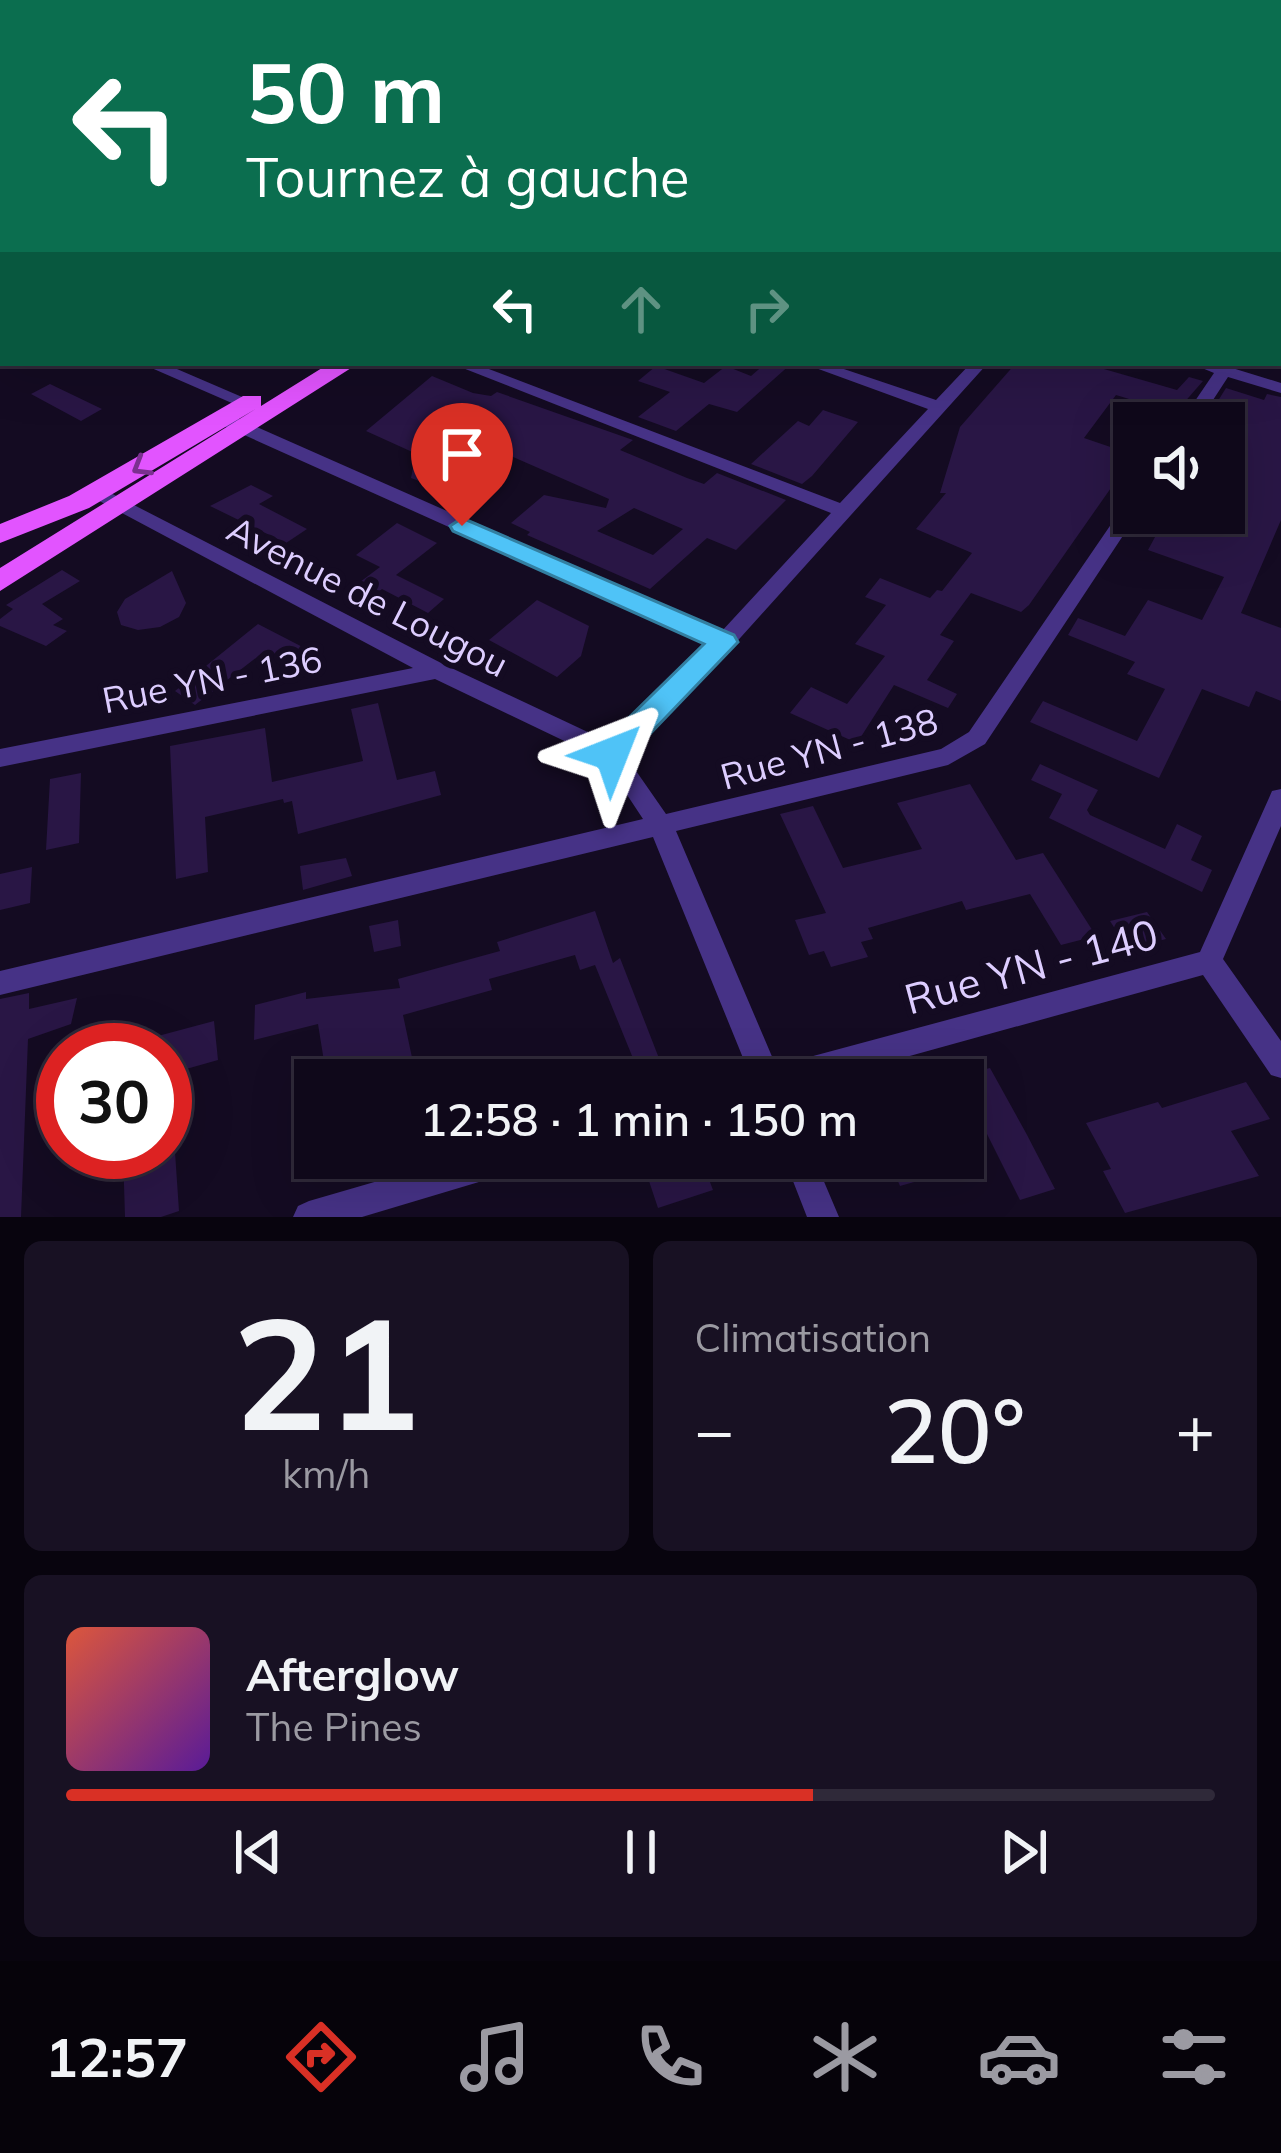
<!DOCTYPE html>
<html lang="fr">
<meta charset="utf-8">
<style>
body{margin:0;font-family:Mulish,sans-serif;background:#181123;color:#f1f3f6;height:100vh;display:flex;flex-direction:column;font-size:45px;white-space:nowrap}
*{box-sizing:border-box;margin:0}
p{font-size:39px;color:#9b9aa2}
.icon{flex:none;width:66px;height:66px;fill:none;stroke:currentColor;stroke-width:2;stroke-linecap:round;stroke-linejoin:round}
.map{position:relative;height:1217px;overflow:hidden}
.details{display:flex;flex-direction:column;gap:24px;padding:24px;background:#08040e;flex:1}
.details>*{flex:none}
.guide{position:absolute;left:0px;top:0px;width:1281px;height:366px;box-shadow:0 12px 48px #0002,0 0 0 3px #2f2939;background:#0b6e4f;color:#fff;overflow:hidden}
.buttons{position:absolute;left:1113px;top:402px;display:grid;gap:24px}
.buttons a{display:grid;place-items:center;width:132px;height:132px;border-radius:0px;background:#0f081a;box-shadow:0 12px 48px #0002,0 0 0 3px #2f2939;font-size:60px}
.speed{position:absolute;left:36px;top:1023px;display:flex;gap:24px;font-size:60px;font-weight:700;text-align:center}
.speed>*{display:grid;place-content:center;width:156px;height:156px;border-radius:50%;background:#0f081a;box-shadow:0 12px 48px #0002,0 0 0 3px #2f2939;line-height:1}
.speed .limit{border:18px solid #d22;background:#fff;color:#111}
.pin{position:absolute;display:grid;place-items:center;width:102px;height:102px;color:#fff;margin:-123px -51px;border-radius:50% 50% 50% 0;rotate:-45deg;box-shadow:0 0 12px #0007}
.pin .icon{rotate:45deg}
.me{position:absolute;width:132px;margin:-66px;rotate:45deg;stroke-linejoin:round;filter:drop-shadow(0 0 9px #0008)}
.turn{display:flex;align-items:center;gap:42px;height:252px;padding:0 48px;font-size:54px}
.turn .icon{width:156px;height:156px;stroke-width:2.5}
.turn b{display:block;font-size:84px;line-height:102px}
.lanes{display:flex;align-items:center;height:114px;padding:0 48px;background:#0003;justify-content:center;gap:60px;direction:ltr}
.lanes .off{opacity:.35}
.big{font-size:90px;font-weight:600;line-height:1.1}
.details .card{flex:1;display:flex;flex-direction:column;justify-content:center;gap:18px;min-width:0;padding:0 42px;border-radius:18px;background:#181123}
.details .dial{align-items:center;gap:0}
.dial b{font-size:156px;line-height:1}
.song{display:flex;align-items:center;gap:36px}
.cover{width:144px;height:144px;border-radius:18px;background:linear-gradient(135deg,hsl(10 70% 55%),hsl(270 70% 35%))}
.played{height:12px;border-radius:6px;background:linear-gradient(90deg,#d93025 65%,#2f2939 65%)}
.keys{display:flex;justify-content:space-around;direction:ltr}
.heat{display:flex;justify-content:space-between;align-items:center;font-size:66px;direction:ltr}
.details .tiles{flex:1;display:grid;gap:24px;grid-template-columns:1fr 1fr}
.card:last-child{grid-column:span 2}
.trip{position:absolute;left:294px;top:1059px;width:690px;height:120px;border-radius:0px;background:#0f081a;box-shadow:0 12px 48px #0002,0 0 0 3px #2f2939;font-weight:600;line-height:120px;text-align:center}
.dock{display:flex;height:192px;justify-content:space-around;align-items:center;background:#06030a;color:#9b9aa2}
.dock .icon{width:84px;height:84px}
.dock .on{color:#d93025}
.dock b{font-size:54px;color:#f1f3f6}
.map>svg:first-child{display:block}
.building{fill:#291645;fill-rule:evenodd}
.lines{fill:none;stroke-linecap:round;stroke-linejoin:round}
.street{fill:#463286;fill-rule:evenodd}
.secondary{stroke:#8764ff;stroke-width:30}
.primary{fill:#e254ff;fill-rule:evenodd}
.highway{fill:#ff487a;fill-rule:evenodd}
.oneway{stroke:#7b3090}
.route{fill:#4fc3f7;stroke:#337fa1;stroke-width:3}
.labels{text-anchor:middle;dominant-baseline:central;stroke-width:12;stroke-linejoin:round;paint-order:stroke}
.street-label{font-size:36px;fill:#ddcdff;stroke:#140b22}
.near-street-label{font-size:42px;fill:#ddcdff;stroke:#140b22}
</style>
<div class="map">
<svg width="1281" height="1217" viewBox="0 0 1281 1217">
<rect width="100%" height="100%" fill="#140b22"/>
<!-- building -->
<path class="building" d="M766,363h26l-55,49 -28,-8 -33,27 -38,-14 32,-25 -32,-11 18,-15 48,17 22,-17 25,10z
M1016,363h67l94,27 12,-13 14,4 -28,32 -59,-18 -32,43 50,17 -105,150 -8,7 -50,-19 -31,42 14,6 -27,39 30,14 -9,14 -54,-23 -37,58 -67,-30 21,-26 36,17 38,-48 -30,-12 31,-39 -21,-8 15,-19 50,20 7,-8 5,1 30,-38 -56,-24 30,-36h-6l20,-66z
M432,376l41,17 18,3 6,-4 136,48 -13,10 67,28 17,6 13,-11 69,27 -50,50 -29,-12 -57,51 -123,-54 3,-3 -19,-9 33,-28 62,13 3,-9 -123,-54 -34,25 -86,-39zM634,508l49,21 -30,26 -56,-24z
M50,384l52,25 -21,12 -50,-27z
M1226,388l38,12 3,-6 14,3v123l-40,93 40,15v73l-25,-10 -7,16 -47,-18 -43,89 -129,-56 13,-21 94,40 28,-52 -38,-15 8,-12 -67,-27 10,-17 47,18 23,-36 54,20 22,-43 -76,-27 20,-37h23l33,11v-45l21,-36 -21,-6v-21l-13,-4z
M823,410l35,12 -46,54 -10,8 -51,-20 47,-43 11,5z
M413,468l73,15 -13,18 -62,-23z
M251,485l22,11 -14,8 48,25 -21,14 -76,-37z
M397,523l40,20 -41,32 48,24 -16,14 -46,-24 -15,12 -19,-10 32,-24 -24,-12z
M62,570l18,11 -38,23 21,15 -10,6 14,6 -21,15 -46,-20v-7l13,-10 -7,-4z
M172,571l14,32 -7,14 -19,10 -22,3 -17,-5 -4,-13 8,-13z
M537,600l52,26 -8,30 -24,21 -68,-37z
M258,624l60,31 -19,17 -38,-18 -66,51 -20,-14z
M378,703l19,77 38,-9 6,24 -143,39 -6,-33 -8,2 -1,-4 -78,18 3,55 -32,7 -6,-133 95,-18 7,54 91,-21 -12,-52z
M1040,764l58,26 -11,20 3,5 75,34 12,-25 25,12 -11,24 21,10 -10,22 -153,-74 13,-24 -31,-14z
M81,773l-2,70 -33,7 4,-71z
M970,784l46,76 27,-7 53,83 -35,9 -31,-51 -64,16 -4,-9 -94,27 5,11 -12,3 7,15 -37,10 -7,-16 -15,4 -14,-35 31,-7 -46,-99 33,-8 30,62 79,-19 -25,-46z
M346,858l6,18 -49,14 -3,-24z
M32,867l-2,36 -30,7v-36z
M595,911l18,52 7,-5 42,108 -23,7 -44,-108 -15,5 -5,-15 -86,24 3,11 -89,25 11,52 -44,13h-43l-9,-56 -64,16 1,-35 51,-13v7l94,-11 -2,-9 102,-28 -3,-9z
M1147,912l19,27 -38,10 -18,-28z
M398,920l3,26 -27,6 -5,-26z
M29,993v16l48,-11 -6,26 -43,15 -7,178h-21v-218z
M214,1021l4,39 -53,15v-25h-36l-1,-6z
M990,1068l36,65 29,56 -35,11 -62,-124z
M1246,1082l24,37 -39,12 28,45 -134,37 -22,-42 8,-2 -25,-46 72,-21 4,6z
M123,1152h52l4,59 -18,6h-36z
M679,1158h22l12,32 -55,18 -13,-39z
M888,1158h43l8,17 -39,11z"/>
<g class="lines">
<!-- street -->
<path class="street" d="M1136,0h13l3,3h-13z
M0,42h3v6h-3z
M1278,135h3v8h-3z
M3,149v8l-3,1v-8z
M0,171l3,1v8l-3,-1z
M1278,197l3,1v8l-3,-1z
M1278,277l3,1v10l-3,-1z
M3,313v11l-3,1v-11z
M140,363h23l93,40 -3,4h-12z
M450,363h23l367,140 88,-94 -126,-46h24l110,37 35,-37h17l-256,284 -107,108 41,59 275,-65 28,-17 158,-231 7,-2v14h4l-153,231 -37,21 -272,66 100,235 424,-114 69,-154 3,-7 9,-2v37l-58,133 58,82v37l-10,-3 -68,-100 -380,105h-71l-99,-243 -653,158v-24l643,-152 -39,-59 -169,-81 -435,88v-18l413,-81 -323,-172 -2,-4 9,-6 348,179 164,77 100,-98 -487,-219v-8h12l487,215 110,-119z
M1190,363h26l65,20v10l-53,-16 -30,46h-18l34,-50z
M457,1158h67l-4,11 -11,4 -147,44h-69l5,-11 11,-5z
M784,1158h30l25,59h-32z"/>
<!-- secondary -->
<path class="secondary" d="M925,3l3,-3"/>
<!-- primary -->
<path class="primary" d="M330,363h29l-359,228v-23l259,-161 -170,101 -89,35v-19l69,-28 174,-100h18v10z"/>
<!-- highway -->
<path class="highway" d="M831,0h32l2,3h-32z
M882,0h37l2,3h-41z
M1278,81l3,1v12l-3,-1z"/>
</g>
<!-- one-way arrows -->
<defs><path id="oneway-chevron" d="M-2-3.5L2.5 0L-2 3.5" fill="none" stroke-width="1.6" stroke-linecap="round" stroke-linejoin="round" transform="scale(3)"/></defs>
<use class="oneway" href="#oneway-chevron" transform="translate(141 467) rotate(149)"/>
<!-- route -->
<path class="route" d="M462,518l272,117 4,7 -115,120h-22l-5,-8 5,-9 103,-101 -251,-113 -3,-5z"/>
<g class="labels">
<!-- street labels -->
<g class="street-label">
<text transform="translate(368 596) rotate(27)">Avenue de Lougou</text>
<text transform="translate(212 679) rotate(-11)">Rue YN - 136</text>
<text transform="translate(829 748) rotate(-15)">Rue YN - 138</text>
</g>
<!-- near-street labels -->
<g class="near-street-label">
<text transform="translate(1031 966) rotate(-15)">Rue YN - 140</text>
</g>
</g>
</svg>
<div class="buttons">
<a><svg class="icon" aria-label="sound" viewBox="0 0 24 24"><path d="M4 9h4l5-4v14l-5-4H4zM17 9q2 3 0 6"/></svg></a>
</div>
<div class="speed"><div class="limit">30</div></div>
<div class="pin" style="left:462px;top:526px;background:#d93025"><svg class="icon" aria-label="arrive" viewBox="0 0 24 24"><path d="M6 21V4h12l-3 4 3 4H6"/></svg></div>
<svg class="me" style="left:612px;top:754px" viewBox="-20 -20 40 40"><path d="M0-17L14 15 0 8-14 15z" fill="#4fc3f7" stroke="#fff" stroke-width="4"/></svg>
<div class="trip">12:58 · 1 min · 150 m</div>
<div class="guide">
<div class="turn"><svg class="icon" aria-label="left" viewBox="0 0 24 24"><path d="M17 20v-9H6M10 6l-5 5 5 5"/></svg><div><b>50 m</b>Tournez à gauche</div></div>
<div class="lanes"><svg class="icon" aria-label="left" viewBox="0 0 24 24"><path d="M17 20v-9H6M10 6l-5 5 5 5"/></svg><svg class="icon off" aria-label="ahead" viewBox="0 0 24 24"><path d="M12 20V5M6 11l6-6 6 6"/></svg><svg class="icon off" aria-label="right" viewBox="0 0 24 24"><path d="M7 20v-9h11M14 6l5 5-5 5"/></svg></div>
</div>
</div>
<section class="details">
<div class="tiles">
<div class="card dial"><b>21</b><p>km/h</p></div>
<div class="card"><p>Climatisation</p>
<div class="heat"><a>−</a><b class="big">20°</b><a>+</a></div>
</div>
<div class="card">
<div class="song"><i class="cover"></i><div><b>Afterglow</b><p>The Pines</p></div></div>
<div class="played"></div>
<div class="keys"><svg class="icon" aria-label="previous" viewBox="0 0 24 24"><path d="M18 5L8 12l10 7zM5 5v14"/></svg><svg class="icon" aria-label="pause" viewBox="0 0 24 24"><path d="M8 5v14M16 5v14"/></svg><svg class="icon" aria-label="next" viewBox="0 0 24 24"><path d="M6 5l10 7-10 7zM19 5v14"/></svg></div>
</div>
</div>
</section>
<nav class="dock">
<b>12:57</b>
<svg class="icon on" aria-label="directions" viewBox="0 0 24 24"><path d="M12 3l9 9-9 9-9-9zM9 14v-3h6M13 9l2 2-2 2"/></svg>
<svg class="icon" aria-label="music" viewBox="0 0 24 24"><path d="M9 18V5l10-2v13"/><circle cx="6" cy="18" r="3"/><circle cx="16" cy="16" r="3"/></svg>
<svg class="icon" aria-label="phone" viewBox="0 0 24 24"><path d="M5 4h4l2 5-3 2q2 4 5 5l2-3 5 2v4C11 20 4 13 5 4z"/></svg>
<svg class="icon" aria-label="climate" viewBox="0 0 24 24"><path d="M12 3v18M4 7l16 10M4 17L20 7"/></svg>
<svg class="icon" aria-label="car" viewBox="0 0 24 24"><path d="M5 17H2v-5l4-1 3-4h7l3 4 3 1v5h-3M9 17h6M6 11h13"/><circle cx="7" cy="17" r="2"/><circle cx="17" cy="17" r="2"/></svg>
<svg class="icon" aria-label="filters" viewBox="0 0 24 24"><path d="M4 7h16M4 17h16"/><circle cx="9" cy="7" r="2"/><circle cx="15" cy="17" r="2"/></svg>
</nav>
